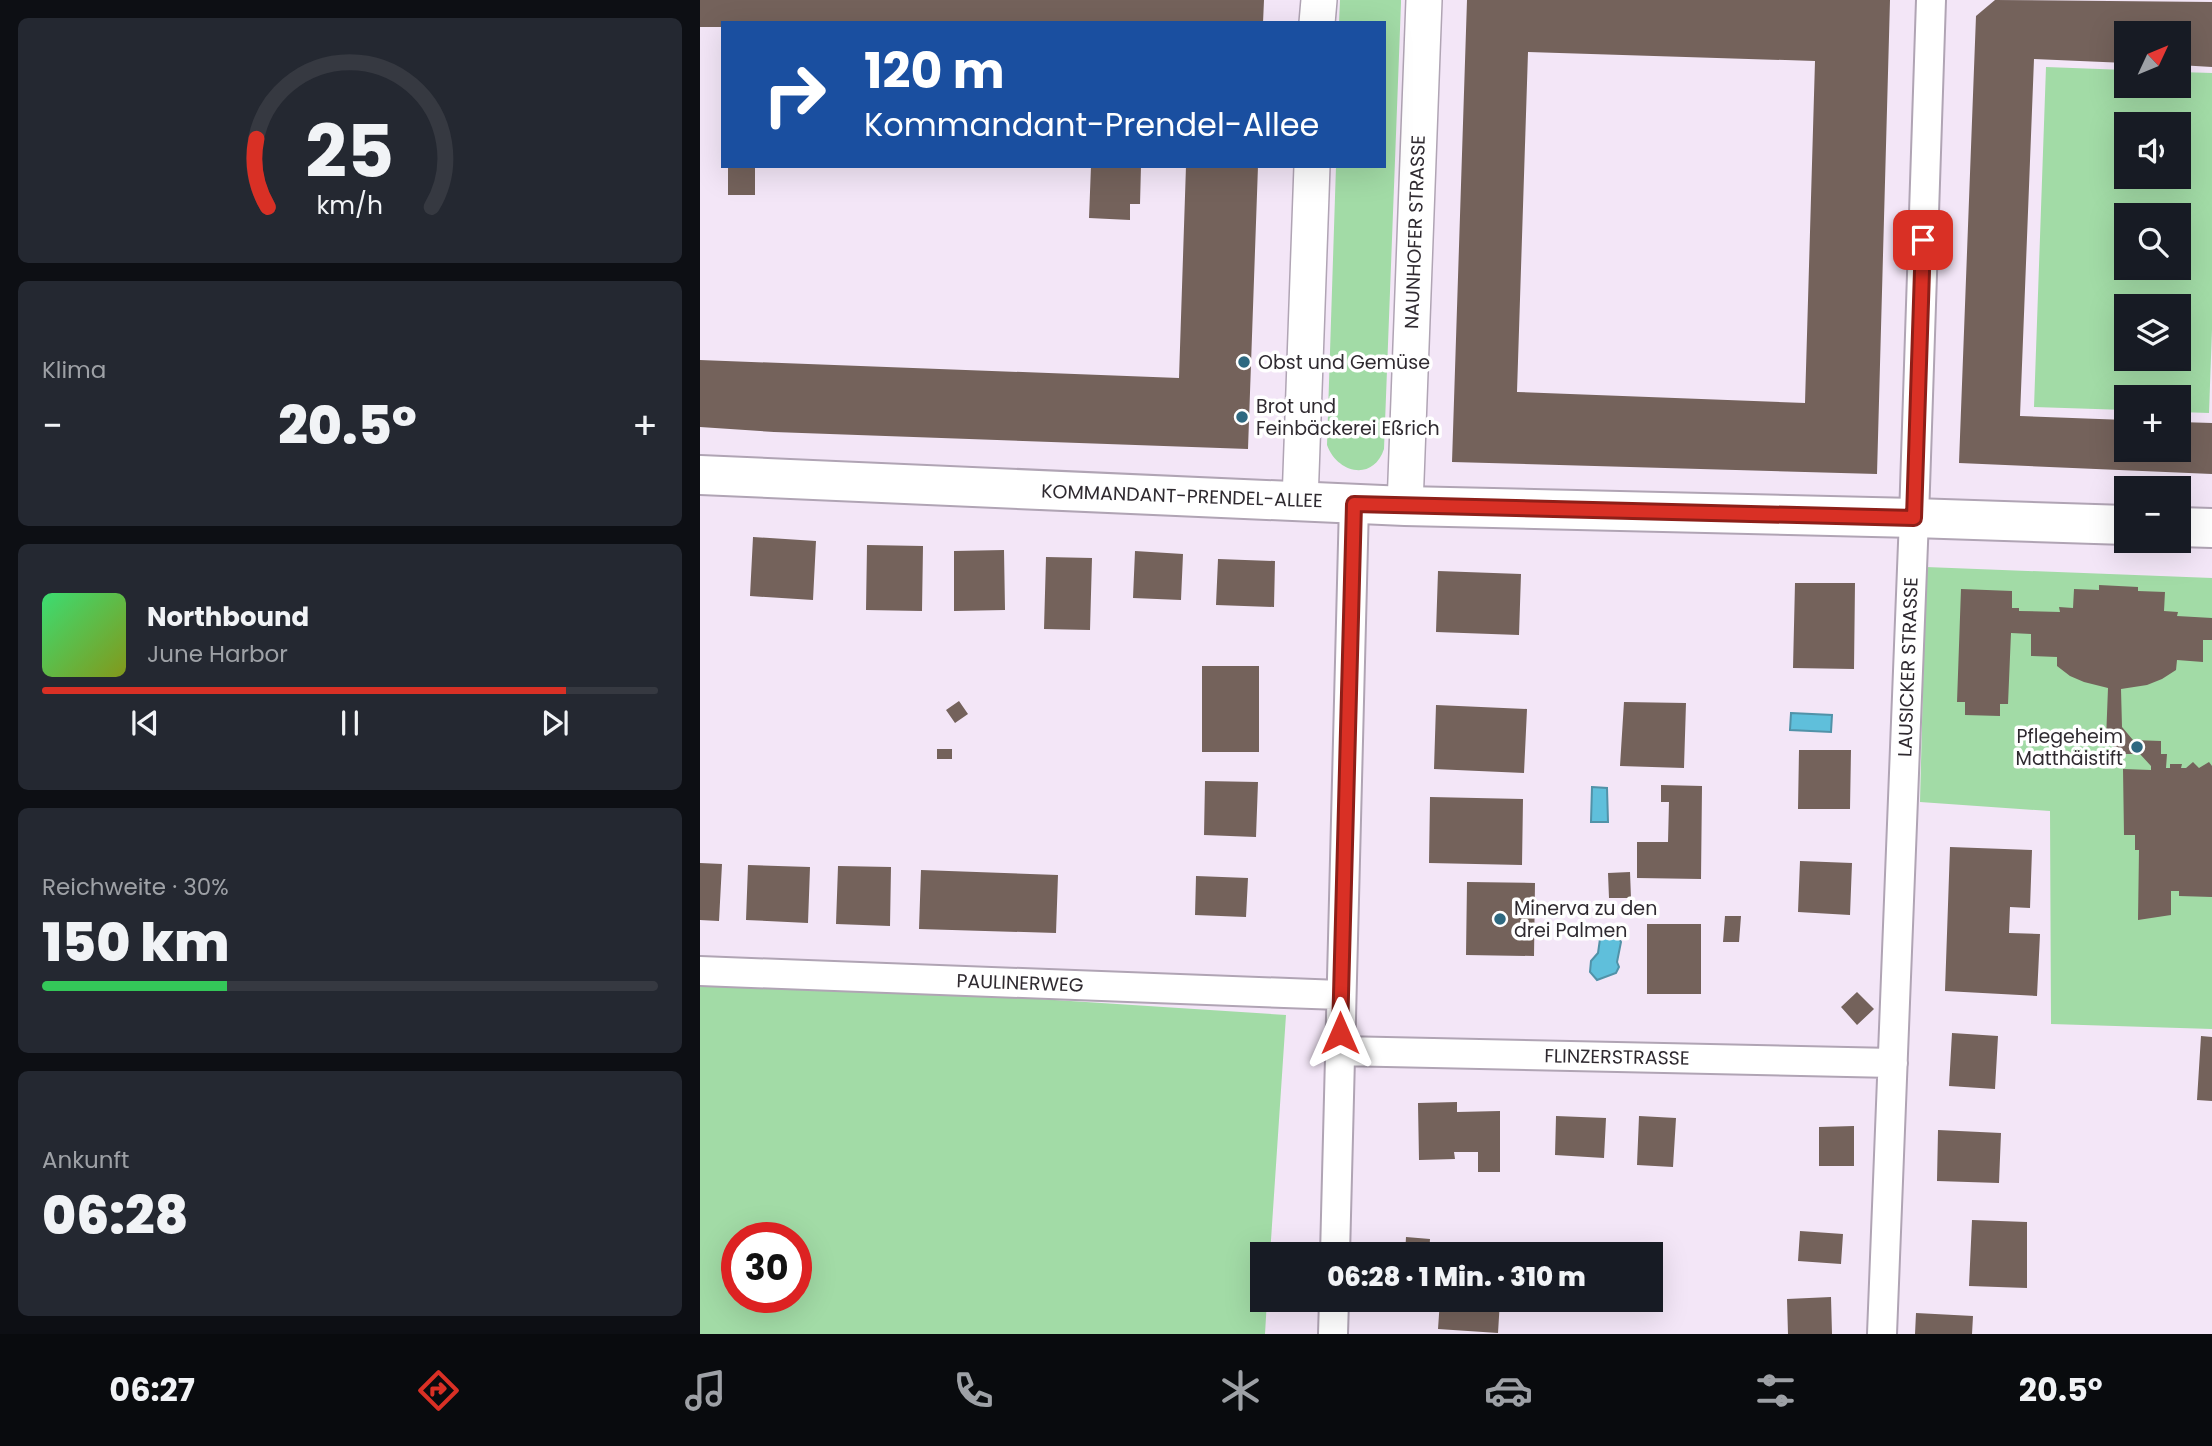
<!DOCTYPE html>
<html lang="de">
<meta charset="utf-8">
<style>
body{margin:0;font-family:Poppins,sans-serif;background:#242831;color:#f1f3f6;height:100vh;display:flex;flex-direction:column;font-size:26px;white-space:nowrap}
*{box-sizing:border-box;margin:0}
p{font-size:23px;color:#9ea1a6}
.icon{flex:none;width:38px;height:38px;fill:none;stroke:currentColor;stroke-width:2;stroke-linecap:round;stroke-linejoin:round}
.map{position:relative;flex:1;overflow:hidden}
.side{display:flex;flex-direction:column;gap:18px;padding:18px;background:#0d0f14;width:700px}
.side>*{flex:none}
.hud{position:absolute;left:21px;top:21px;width:665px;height:147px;border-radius:0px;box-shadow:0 7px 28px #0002;background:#1a4fa0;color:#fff;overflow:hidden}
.needle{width:46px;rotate:46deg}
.fabs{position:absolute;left:1414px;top:21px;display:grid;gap:14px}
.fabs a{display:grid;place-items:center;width:77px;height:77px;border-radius:0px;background:#171b24;box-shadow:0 7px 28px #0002;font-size:35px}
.speed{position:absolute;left:21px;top:1222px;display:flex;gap:14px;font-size:35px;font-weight:700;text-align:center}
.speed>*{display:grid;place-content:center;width:91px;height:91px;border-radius:50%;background:#171b24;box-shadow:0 7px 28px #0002;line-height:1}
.speed .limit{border:10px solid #d22;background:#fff;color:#111}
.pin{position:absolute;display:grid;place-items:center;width:60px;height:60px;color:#fff;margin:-30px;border-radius:14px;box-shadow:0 4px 10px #0006}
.me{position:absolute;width:77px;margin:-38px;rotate:0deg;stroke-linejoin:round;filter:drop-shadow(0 0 5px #0008)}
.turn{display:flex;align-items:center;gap:24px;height:147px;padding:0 28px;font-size:32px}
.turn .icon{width:91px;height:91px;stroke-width:2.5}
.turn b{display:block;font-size:49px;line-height:60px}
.big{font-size:52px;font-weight:800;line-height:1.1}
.side .widget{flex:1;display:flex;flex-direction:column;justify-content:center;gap:10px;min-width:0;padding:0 24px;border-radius:10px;background:#242831}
.side .dial{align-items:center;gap:0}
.dial svg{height:182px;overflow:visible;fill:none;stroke:#363941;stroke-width:7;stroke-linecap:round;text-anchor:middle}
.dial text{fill:#f1f3f6;stroke:none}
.song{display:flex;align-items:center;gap:21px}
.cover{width:84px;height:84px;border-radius:10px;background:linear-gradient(135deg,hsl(140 70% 55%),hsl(70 70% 35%))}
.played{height:7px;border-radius:4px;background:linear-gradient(90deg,#d93025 85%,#363941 85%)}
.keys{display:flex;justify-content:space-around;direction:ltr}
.heat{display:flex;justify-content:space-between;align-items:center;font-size:38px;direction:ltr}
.charge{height:10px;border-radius:5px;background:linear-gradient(90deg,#34c759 30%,#363941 0)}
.trip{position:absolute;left:550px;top:1242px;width:413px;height:70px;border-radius:0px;background:#171b24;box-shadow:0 7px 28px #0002;font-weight:800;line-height:70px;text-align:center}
.tab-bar{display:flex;height:112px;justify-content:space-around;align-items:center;background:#090b0e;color:#9ea1a6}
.tab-bar .icon{width:49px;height:49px}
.tab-bar .on{color:#d93025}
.tab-bar b{font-size:32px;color:#f1f3f6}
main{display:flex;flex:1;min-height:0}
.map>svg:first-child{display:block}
.green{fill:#a2dba6;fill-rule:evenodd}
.water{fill:#5fbfdb;stroke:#5192a8;stroke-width:2}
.building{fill:#74625b;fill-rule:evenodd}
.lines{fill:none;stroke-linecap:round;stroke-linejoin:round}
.minor-casing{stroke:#b0a4b4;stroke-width:32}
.tertiary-casing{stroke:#b0a4b4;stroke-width:38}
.secondary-casing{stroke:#b0a4b4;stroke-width:42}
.minor{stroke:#fff;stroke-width:28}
.tertiary{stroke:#fff;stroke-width:35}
.secondary{stroke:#fff;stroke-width:38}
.route-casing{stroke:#8d1f18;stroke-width:18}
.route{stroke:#d93025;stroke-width:12}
.poi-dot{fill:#2e6981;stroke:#fff;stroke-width:2.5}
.labels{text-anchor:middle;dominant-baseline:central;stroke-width:7;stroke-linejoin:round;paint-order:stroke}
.street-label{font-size:19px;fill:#2f2a30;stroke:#fff}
.poi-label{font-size:19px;fill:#2f2a30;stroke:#fff;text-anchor:start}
</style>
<main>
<section class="side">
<div class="widget dial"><svg viewBox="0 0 100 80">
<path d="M14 69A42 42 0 1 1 86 69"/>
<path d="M14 69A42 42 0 0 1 9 39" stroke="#d93025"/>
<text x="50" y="56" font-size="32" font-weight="700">25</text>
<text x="50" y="72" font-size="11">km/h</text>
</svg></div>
<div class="widget"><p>Klima</p>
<div class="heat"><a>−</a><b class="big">20.5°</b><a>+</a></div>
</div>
<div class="widget">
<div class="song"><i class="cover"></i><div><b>Northbound</b><p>June Harbor</p></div></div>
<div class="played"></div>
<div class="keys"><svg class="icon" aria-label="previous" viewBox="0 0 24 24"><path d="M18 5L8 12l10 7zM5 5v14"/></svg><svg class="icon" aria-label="pause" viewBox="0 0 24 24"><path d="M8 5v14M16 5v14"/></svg><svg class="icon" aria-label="next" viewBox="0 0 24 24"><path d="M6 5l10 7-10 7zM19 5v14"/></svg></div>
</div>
<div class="widget"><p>Reichweite · 30%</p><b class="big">150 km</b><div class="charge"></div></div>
<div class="widget"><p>Ankunft</p><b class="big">06:28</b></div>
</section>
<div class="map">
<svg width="1512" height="1334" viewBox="0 0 1512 1334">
<rect width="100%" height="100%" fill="#f3e6f7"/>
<!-- green -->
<path class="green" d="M640,0h61v3l-17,446c-11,33 -47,24 -57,-4l9,-279h48v-143h-45z
M1346,67l80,3v16h53v-14l33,1v256l-3,84 -30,-1v-15h-53v13l-92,-3zM1426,124h53v53h-53zM1426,215h53v53h-53zM1426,306h53v53h-53z
M1226,567l286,11v451l-161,-5 -1,-213 -130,-9z
M0,977l586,38 -16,240h-8v45h5l-2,34h-565zM37,1237h59v60h-59z"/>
<!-- water -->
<path class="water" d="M1091,713l41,2 -1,17 -41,-2z
M892,787l15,1 1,34h-17z
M910,934l8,3 3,5 -4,20 2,5 -3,6 -19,7 -7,-8 1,-11 7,-8 2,-14z"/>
<!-- building -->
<path class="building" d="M0,0h564l-1,23h-540v4h-23z
M767,0h423l-13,474 -425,-12zM828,52l287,9 -10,342 -288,-11z
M1295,0l217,2v65l-33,-2v-32h-53v30l-92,-4 -14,357 106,4v30h53v-28l33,1v51l-253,-11 17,-447z
M28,166h27v29h-27z
M391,166h50l-1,38h-10v16l-41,-2z
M486,166h72l-10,283 -474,-17 -74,-5v-67l479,18z
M53,537l63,4 -3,59 -63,-4z
M167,545l56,1 -1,65 -56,-1z
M304,550l1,60 -51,1v-60z
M435,551l48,3 -2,46 -48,-2z
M346,557l46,1 -2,72 -46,-1z
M518,559l57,2 -1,46 -58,-2z
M738,571l83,3 -2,61 -83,-3z
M1095,583h60l-1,86 -61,-1z
M1399,585l39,2v4l27,1 -1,19 14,1 -1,4 35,2v22h-9v22l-26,-2 -1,10 -14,9 -15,6 -26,4 1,38 11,13 28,1v13h6l-1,14h4v-4h12l-1,4h5l7,-6 6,6 10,-6 3,4v131l-33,-1v-5h-8v24l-33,5 1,-70h-4v-15h-11l-1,-66 28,1v-4l-11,-12h-27l1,-14h-8l2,-52 -24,-6 -14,-6 -13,-10v-9l-26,-1v-22l-20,-1 -3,71h-8v12l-35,-1v-13h-8l4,-113 51,2v17h7v3l41,1 -1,-5 14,1 1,-19 25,1z
M502,666h57v86h-57z
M259,701l9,13 -13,9 -9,-13z
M924,702l62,1 -2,65 -64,-2z
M736,705l91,4 -3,64 -90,-4z
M237,749h15v10h-15z
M1099,750h52l-1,59h-52z
M505,781l53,1 -2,55 -52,-2z
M961,785l41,1 -1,93 -64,-1v-36h31l1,-40h-8z
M730,797l93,2 -1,66 -93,-2z
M1250,847l82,3 -2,58 -20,-1 -1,26 31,1 -3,62 -92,-5z
M1100,861l52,2 -2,52 -52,-3z
M0,863l22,1 -3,57 -19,-1z
M48,865l62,2 -2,56 -62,-3z
M138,866l53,1 -1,59 -54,-2z
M221,870l137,5 -2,58 -137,-4z
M930,872l1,26h-22l-1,-25z
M496,876l52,2 -2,39 -51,-2z
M767,882l68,1 -1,73 -68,-1z
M1025,916h16l-2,26h-16z
M947,924h54v70h-54z
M1157,992l17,17 -17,16 -16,-18z
M1252,1033l46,3 -3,53 -46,-3z
M1501,1036l11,1v64l-15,-1z
M757,1102v10l43,-1v61h-22v-20h-24l1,7 -36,1 -1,-57z
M856,1116l50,2 -2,40 -49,-3z
M939,1116l37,2 -3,49 -36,-2z
M1154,1126v40h-35v-39z
M1238,1130l63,3 -2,50 -62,-2z
M1272,1220l55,2v66l-58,-2z
M1100,1231l43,3 -2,30 -43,-3z
M706,1237l24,2 -1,16h-24z
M1131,1297l1,37h-44l-1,-35z
M740,1300h60l-2,33 -60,-4z
M1216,1313l57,3 -1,18h-57z"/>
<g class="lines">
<defs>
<path id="minor" d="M0,971l640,24
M640,1051l553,12
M635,1255l19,-751
M633,1334l1,-34
M1182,1334l32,-816 17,-518"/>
<path id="tertiary" d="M617,23l2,-23
M600,502l12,-336
M705,506l19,-506"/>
<path id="secondary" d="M0,475l705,31 509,12 212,7
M1479,527l33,1"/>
</defs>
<!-- minor casing -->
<use href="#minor" class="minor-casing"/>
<!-- tertiary casing -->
<use href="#tertiary" class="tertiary-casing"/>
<!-- secondary casing -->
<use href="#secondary" class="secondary-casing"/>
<!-- minor -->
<use href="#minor" class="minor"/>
<!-- tertiary -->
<use href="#tertiary" class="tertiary"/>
<!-- secondary -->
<use href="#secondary" class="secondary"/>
</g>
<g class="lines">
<defs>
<path id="route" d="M640,1033l14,-529 560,14 9,-278"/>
</defs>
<!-- route casing -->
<use href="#route" class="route-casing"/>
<!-- route -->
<use href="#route" class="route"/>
</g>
<!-- markers -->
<g class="poi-dot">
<circle cx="544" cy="362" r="7"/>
<circle cx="542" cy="417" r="7"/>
<circle cx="1437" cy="747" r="7"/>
<circle cx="800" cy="919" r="7"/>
</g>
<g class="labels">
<!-- street labels -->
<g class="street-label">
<text transform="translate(715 232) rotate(-88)">NAUNHOFER STRASSE</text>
<text transform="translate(482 496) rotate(2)">KOMMANDANT-PRENDEL-ALLEE</text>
<text transform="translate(1208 667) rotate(-88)">LAUSICKER STRASSE</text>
<text transform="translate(320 983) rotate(2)">PAULINERWEG</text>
<text transform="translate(917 1057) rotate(1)">FLINZERSTRASSE</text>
</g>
<!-- poi labels -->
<g class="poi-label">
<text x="558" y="362">Obst und Gemüse</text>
<text x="556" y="406">Brot und<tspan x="556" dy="22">Feinbäckerei Eßrich</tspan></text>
<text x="1423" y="736" text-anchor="end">Pflegeheim<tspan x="1423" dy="22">Matthäistift</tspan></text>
<text x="814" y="908">Minerva zu den<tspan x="814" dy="22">drei Palmen</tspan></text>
</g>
</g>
</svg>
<div class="fabs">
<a><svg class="needle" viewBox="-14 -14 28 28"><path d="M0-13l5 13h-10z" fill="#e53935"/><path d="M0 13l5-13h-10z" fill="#9ea1a6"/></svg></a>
<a><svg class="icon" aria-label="sound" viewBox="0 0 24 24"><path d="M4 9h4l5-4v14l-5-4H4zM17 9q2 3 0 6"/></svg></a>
<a><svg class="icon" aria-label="search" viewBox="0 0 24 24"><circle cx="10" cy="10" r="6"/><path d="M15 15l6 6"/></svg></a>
<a><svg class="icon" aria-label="layers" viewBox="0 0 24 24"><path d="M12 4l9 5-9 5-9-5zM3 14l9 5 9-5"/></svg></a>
<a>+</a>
<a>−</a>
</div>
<div class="speed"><div class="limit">30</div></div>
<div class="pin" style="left:1223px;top:240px;background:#d93025"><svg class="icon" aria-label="arrive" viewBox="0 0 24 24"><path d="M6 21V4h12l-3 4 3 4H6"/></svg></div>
<svg class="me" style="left:640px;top:1033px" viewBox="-20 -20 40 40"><path d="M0-17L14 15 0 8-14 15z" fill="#d93025" stroke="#fff" stroke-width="4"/></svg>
<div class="trip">06:28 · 1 Min. · 310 m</div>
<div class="hud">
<div class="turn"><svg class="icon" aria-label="right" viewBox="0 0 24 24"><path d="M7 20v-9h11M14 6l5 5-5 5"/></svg><div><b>120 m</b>Kommandant-Prendel-Allee</div></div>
</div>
</div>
</main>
<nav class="tab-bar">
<b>06:27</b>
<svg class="icon on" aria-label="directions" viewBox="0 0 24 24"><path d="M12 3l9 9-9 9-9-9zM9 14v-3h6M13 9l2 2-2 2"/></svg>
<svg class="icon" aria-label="music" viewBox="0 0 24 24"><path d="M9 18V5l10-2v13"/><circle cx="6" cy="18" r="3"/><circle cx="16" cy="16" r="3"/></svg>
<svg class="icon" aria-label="phone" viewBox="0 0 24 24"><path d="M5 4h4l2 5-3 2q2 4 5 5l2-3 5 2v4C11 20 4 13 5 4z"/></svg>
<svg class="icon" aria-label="climate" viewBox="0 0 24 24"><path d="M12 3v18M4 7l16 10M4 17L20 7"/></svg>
<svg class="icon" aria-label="car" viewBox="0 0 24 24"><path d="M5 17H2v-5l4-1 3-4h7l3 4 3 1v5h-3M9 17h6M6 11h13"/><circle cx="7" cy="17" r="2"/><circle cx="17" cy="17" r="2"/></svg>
<svg class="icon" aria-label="filters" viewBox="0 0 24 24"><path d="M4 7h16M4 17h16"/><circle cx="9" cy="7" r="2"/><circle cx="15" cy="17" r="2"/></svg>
<b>20.5°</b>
</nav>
